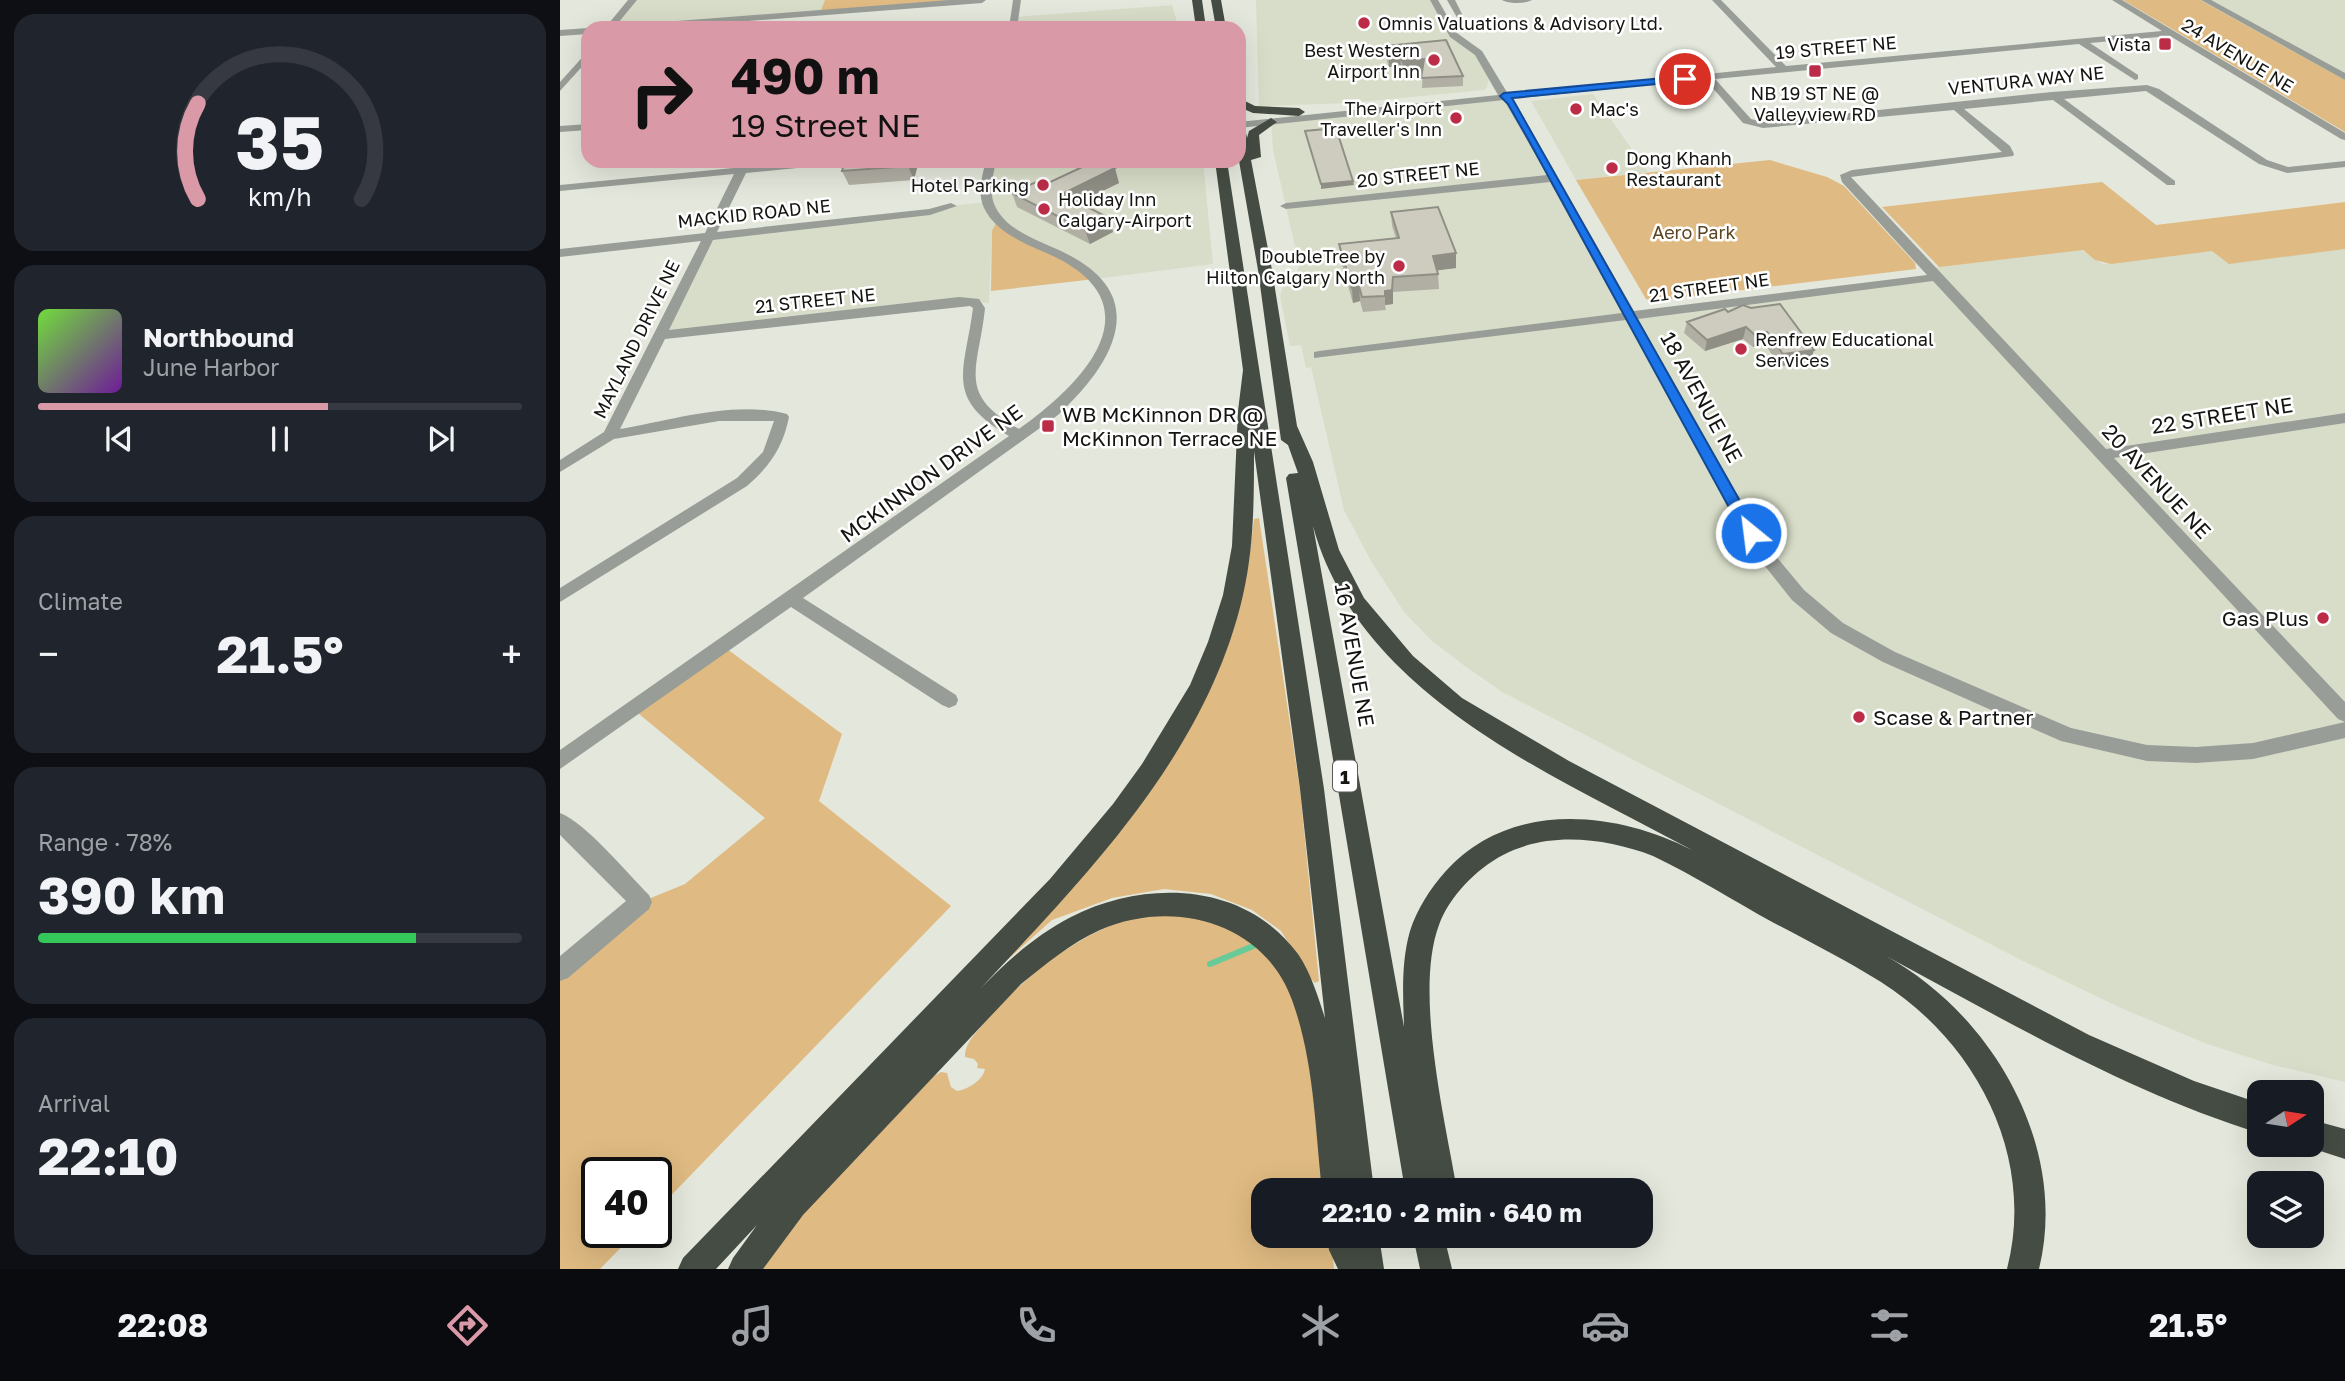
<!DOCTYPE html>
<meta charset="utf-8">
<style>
body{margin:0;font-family:"Golos Text",sans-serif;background:#20242c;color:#f1f3f6;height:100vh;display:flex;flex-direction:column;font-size:26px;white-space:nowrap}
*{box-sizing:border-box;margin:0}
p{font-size:23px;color:#9ea1a6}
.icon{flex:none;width:38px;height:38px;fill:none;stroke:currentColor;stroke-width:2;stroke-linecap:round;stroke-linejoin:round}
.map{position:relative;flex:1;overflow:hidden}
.drawer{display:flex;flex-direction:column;gap:14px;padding:14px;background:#0d0f14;width:560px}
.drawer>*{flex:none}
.banner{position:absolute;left:21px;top:21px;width:665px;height:147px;border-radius:21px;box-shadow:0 7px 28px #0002;background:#da99a7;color:#111;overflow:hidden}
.needle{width:46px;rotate:78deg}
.fabs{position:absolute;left:1687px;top:1080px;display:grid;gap:14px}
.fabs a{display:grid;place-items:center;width:77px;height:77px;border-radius:14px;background:#171b24;box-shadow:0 7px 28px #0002;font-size:35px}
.speed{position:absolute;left:21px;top:1157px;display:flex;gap:14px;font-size:35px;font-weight:700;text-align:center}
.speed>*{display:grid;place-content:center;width:91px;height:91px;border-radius:50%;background:#171b24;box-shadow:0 7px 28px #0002;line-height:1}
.speed .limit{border:4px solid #111;border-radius:10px;background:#fff;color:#111}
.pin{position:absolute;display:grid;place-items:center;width:60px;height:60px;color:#fff;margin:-30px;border:4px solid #fff;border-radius:50%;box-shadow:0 2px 7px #0007}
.me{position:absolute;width:77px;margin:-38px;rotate:331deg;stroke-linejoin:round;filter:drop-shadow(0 0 5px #0008)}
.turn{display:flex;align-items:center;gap:24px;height:147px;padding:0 35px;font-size:32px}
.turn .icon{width:91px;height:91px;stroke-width:2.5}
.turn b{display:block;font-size:49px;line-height:60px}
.big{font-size:52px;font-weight:700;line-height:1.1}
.drawer .card{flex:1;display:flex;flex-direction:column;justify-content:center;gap:10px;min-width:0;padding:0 24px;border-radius:21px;background:#20242c}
.drawer .dial{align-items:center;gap:0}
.dial svg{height:182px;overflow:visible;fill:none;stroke:#363941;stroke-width:7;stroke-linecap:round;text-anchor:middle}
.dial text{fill:#f1f3f6;stroke:none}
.song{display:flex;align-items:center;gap:21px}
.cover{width:84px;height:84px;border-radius:10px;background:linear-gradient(135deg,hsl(100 70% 55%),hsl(280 70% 35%))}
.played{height:7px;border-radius:4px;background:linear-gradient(90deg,#da99a7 60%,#363941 60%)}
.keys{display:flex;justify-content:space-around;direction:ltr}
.heat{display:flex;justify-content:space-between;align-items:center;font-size:38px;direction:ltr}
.charge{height:10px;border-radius:5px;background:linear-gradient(90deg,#34c759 78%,#363941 0)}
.trip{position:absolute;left:691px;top:1178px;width:402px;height:70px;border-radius:21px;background:#171b24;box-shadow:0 7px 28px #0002;font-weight:700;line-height:70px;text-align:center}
.tabs{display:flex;height:112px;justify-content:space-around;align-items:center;background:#090b0e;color:#9ea1a6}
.tabs .icon{width:49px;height:49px}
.tabs .active{color:#da99a7}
.tabs b{font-size:32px;color:#f1f3f6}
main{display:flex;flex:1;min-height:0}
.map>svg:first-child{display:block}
.built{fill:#d8ddc9}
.green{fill:#dfba82}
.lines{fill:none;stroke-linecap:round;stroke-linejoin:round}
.stream{stroke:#67ca98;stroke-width:6}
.minor{fill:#999d98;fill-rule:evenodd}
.highway{fill:#454c43;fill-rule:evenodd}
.wall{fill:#b1afa4}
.shaded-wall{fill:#908f86}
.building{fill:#ceccbf;stroke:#908f86;stroke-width:2}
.route{fill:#1a73e8;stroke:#114b97;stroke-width:2}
.poi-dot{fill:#bd2c47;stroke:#fff;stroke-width:2.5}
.labels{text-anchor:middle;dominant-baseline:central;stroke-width:5;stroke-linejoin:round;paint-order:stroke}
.far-poi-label{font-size:18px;fill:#141511;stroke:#fff;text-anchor:start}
.far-street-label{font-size:18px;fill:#141511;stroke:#fff}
.far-park-label{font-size:18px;fill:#5c4622;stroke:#fff}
.shield{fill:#fff;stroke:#5a5b58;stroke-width:2}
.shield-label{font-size:19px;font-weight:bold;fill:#141511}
.street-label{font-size:21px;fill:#141511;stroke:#fff}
.poi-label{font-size:21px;fill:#141511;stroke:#fff;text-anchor:start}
</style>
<main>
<section class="drawer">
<div class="card dial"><svg viewBox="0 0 100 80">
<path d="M14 69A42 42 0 1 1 86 69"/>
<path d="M14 69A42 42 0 0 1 14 27" stroke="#da99a7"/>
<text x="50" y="56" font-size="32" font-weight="700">35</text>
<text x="50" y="72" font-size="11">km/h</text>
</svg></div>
<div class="card">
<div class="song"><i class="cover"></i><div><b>Northbound</b><p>June Harbor</p></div></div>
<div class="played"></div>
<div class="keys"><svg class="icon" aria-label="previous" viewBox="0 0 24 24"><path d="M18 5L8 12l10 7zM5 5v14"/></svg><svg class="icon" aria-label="pause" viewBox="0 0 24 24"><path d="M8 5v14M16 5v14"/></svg><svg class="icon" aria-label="next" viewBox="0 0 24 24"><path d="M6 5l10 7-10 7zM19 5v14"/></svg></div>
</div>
<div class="card"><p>Climate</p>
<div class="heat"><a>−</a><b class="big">21.5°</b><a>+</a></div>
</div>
<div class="card"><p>Range · 78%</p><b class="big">390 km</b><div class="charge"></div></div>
<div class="card"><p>Arrival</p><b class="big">22:10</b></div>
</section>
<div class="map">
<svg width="1785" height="1269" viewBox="0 0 1785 1269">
<rect width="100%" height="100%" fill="#e4e7db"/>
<!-- built -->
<path class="built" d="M73,0h192l-5,13 -210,15z
M696,0h178l15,27 30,26 11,20 -3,14 -3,3 -134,13 -91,3z
M1639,0h146v81z
M612,5l6,21 -165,2 2,-11z
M1033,94l55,78 -72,8 -45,-79z
M944,96l126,219 306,-38 -8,-9 150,-20 25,16 242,-30v848l-72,-17 -66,-21 -86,-36 -96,-46 -521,-269 -38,-26 -34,-26 -28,-29 -33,-51 -27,-51 -33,-143 -5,1 -5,-23 -11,1 -10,-50 3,-11 15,-15 1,-6 -26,-114 -2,-28z
M431,161h212l10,103 -118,15 -103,-48 -3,72 -30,-2 -298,34 48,-100 221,-23 21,-6 36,-4z"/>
<!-- green -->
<path class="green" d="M265,0h157l-162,13z
M1563,0h77l145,80v52z
M1210,160l57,17 17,9 71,77 1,6 -265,32 -5,-2 -70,-119z
M1542,182l54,43 189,-23v47l-116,15 -17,-13 -101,13 -16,-4 -12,-10 -144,17 -57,-60z
M438,219l97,60 -104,12 1,-60z
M699,518l41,272 19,191 -4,2 -3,-3 -31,-49 -29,-21 -41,-16 -47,-5 -52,9 -60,22 -64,57 63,-69 180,-274 18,-74 5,-41z
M163,646l119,88 -23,67 132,105 -295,305v-39h-59v60h39l-36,37h-40v-299l81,-68 44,-18 80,-66 -132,-109z
M623,915l52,13 40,32 28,61 23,169h-62v46h67l3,33h-575l26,-37 149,-156 7,-4 6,1 4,14 6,4c12,-2 26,-11 28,-22l-8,-1 1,-4 -4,-5 -9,-2c0,-15 12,-25 21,-36 36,-42 80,-78 133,-99 20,-7 42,-6 64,-7z"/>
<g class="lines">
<!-- stream -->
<path class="stream" d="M650,964l48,-20"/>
<!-- minor -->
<path class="minor" d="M68,0h9l-23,28h-9z
M389,0h37l-4,3 -323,25h-38l4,-3z
M453,0h8l-4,28h-8z
M870,0h8l19,33 25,18 26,43 268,-27 -64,-67h9l65,66 376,-35 -50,-31h10l223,133v7l-4,-1 -171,-103 -80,7 48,32v4l-3,1 -56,-36 -364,35 36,40 12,3 289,-30 95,-7 12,4 108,71 21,7 57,-6v6l-58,6 -28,-9 -113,-73 -82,8 111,82v4h-8l-114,-85 -89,9 46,37 4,8 -1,2 -162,21 255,272 239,-36v10l-231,35 231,244v20l-7,-3 -405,-438 -295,38 127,224 39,47 39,33 52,29 176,76 76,17 49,2 57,-4 92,-21v16l-92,21 -57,4 -49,-2 -86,-20 -178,-79 -52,-29 -39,-33 -39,-49 -127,-231 -312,38v-6l5,-1 303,-38 -72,-131 -264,27 -6,-3 6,-3 261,-28 -43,-75 -265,28v-6l259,-27 -23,-40 -25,-18zM1145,79l38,44 20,5 191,-18 48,42 -150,18 -12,5 2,7 85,93 -293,36 -121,-212z
M887,0h8l14,28h-6z
M942,0h30c-6,4 -24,4 -30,0z
M1641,0h10l134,73v7z
M28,28v6l-28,2v-6z
M28,51v9l-28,31v-9z
M28,124v6l-28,2v-6z
M244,161h38l-5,3 -91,9 -29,59 212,-23 22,-6 6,3 -27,9 -217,25 -44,90 290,-33 20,2 6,9c-6,61 -30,85 34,121 52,-37 135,-112 49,-165 -28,-17 -68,-24 -84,-56 -7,-15 -2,-32 2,-47h10c-3,15 -8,33 0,47 13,25 48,34 71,46 87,44 44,112 -9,161l-255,183 153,97 2,5 -2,5 -7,3 -7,-3 -151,-98 -231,162v-19l449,-314c-66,-38 -44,-65 -36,-128l-3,-2 -305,33 -45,90c53,-9 114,-29 167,-15l2,3c-6,30 -19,49 -42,69l-187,116v-14l177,-110 26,-26 11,-31h-55l-105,18 -54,33v-12l44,-28 97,-191 -141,16v-8l145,-16 29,-59 -174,17v-6z
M0,813c26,10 68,61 89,82l3,7 -3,7 -81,69 -8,3v-25l66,-55 -66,-66z"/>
<!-- highway -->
<path class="highway" d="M632,0h10l4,28h-10z
M651,0h10l5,28h-10z
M679,98l16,8 44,2 6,4 -6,4 -46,-3 -14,-6z
M711,118l6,4 -18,13 2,22 -10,3 21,110 25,156 16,36 26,88 25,48 49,58 49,42 107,63 520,274 105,46 65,22v30c-132,-41 -252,-112 -373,-177 107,59 183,191 153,313h-32c29,-112 -30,-226 -126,-287 -34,-21 -71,-40 -107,-59 -40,-22 -79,-47 -121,-67 -47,-18 -105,-25 -150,-1 -27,14 -54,42 -64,70 -25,66 6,195 18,265h-52l-119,-712 3,-4 9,-1 -10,-28 -7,-5 -23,-170 -19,-109v-37l6,4 2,10 2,-7zM753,526c46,169 238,248 379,324 -78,-40 -183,-50 -247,22 -15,17 -28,37 -35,59 -9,31 -7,65 -6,96z
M655,161h12l97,628 50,401h-52c-7,-63 -8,-130 -30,-190 -28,-78 -119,-102 -192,-70 -29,13 -54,34 -79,54l-218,231 -40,54h-35l5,-11 24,-33 -41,44h-38l5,-11 367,-379 63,-75 29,-40 48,-79 18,-43 15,-47 9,-49 6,-135 5,-41zM694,451l46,338 25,229c-7,-21 -14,-45 -27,-64 -53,-72 -152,-75 -227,-37 -35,18 -64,44 -91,72 107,-114 227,-236 263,-394 11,-48 11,-95 11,-144z
M1752,1120l33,9v30l-43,-14 10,-1z
M767,1236h52l5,33h-46l-9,-19z
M853,1236h31l8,33h-32z"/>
</g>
<!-- wall -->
<path class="wall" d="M824,46l79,30v10l-41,2 1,-19 -20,2 -2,-5 -12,1 -4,-12z
M285,161h69l3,7 -3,12 -65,5 -7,-14z
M559,183l-40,19 30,16 4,14 -23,12 -73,-37 -5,-14 32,-8z
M831,212l65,56 -19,2 1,4 1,15 -46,3v12l-8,1 1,5 -23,2 -3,-11 -7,2 -13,-45 -1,-14 57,-6 -4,-12z
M1168,312l86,38 -4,12 -30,4 -16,-23 -11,4 -10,-8 -38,12 -21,-18 3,-11z"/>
<!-- shaded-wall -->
<path class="shaded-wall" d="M840,56l1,10 -12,1v-10z
M864,59v10l-21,2 -1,-10z
M349,161h5l3,7 -3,12 -6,-14z
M555,168l4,15 -53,26 -4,-15z
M793,181l1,4 -33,4v-5z
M549,218l4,14 -23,12 -5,-14z
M896,253v15l-23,3v-15z
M833,277v27l-8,1v-14z
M799,286l1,15 -7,2 -1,-15z
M1186,327l-3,12 -38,12 2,-11z
M1207,332l-3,11 -11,4 3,-11z
M1254,350l-4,12 -30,4 3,-12z"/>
<!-- building -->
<path class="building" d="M886,40l17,36 -42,2 3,-19 -22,2 -2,-5 -11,1 -5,-11z
M776,128l17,53 -32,3 -16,-53z
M285,161h64l-1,5 -66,5z
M535,161h4l16,7 -53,26 47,24 -24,12 -73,-37 24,-11 8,3z
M878,207l18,46 -23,3 5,18 -45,3 -1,13 -7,1v5l-23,1 -3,-11 -7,2 -13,-44 60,-6 -8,-26z
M1220,304l34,46 -31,4 -16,-22 -11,4 -10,-9 -39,13 -20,-18 38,-13 3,3 15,-7 8,3z"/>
<!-- route -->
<path class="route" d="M1125,76l5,3 -2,2 -176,17 246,435 -7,5 -8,-5 -215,-394 -20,-35 -8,-8 4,-3z"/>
<!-- markers -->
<g class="poi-dot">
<circle cx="804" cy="23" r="7"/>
<rect x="1598" y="37" width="14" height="14" rx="3.5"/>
<circle cx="874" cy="60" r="7"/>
<rect x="1248" y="64" width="14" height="14" rx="3.5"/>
<circle cx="1016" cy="109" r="7"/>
<circle cx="896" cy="118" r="7"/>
<circle cx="1052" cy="168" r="7"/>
<circle cx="483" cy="185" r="7"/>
<circle cx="484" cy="209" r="7"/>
<circle cx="839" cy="266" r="7"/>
<circle cx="1181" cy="349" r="7"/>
<rect x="481" y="419" width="14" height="14" rx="3.5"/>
<circle cx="1763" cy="618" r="7"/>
<circle cx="1299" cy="717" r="7"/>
</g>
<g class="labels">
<!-- far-poi labels -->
<g class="far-poi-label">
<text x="818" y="23">Omnis Valuations &amp; Advisory Ltd.</text>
<text x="1591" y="44" text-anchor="end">Vista</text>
<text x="860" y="50" text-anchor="end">Best Western<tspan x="860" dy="21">Airport Inn</tspan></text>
<text x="1255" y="93" text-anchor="middle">NB 19 ST NE @<tspan x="1255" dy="21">Valleyview RD</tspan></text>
<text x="882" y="108" text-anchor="end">The Airport<tspan x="882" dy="21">Traveller's Inn</tspan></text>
<text x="1030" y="109">Mac's</text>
<text x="1066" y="158">Dong Khanh<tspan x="1066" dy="21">Restaurant</tspan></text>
<text x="469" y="185" text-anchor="end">Hotel Parking</text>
<text x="498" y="199">Holiday Inn<tspan x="498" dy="21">Calgary-Airport</tspan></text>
<text x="825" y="256" text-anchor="end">DoubleTree by<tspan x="825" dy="21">Hilton Calgary North</tspan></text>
<text x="1195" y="339">Renfrew Educational<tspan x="1195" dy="21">Services</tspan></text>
</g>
<!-- far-street labels -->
<g class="far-street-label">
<text transform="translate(1276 47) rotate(-5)">19 STREET NE</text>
<text transform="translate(1678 55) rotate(31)">24 AVENUE NE</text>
<text transform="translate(1466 80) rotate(-6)">VENTURA WAY NE</text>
<text transform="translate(858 174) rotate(-6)">20 STREET NE</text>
<text transform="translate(194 213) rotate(-6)">MACKID ROAD NE</text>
<text transform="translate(1149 287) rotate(-8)">21 STREET NE</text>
<text transform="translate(255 300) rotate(-6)">21 STREET NE</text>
<text transform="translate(76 339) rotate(-64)">MAYLAND DRIVE NE</text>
</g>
<!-- far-park labels -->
<g class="far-park-label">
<text x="1134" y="232">Aero Park</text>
</g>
<!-- shield labels -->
<rect class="shield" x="773" y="760.5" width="24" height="31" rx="5"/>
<g class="shield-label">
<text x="785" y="776">1</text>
</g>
<!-- street labels -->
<g class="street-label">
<text transform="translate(1142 397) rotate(61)">18 AVENUE NE</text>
<text transform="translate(1662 415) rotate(-9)">22 STREET NE</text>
<text transform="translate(371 473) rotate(-36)">MCKINNON DRIVE NE</text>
<text transform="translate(1597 481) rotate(47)">20 AVENUE NE</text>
<text transform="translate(795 655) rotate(80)">16 AVENUE NE</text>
</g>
<!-- poi labels -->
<g class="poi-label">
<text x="502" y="414">WB McKinnon DR @<tspan x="502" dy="24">McKinnon Terrace NE</tspan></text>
<text x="1749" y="618" text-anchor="end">Gas Plus</text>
<text x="1313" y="717">Scase &amp; Partner</text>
</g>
</g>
</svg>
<div class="fabs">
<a><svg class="needle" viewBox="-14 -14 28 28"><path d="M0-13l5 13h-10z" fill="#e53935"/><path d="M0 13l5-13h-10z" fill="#9ea1a6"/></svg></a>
<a><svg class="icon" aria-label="layers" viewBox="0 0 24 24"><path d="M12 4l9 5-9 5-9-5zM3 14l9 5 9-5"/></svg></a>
</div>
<div class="speed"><div class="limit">40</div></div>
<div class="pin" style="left:1125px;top:79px;background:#d93025"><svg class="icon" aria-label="arrive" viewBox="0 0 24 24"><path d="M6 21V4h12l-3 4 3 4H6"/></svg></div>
<svg class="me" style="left:1191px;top:533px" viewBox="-20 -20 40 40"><circle r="17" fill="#1a73e8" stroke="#fff" stroke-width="3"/><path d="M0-11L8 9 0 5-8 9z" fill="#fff"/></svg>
<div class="trip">22:10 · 2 min · 640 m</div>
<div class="banner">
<div class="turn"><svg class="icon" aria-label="right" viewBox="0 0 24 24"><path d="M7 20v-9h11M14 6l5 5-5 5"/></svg><div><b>490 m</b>19 Street NE</div></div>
</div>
</div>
</main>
<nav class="tabs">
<b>22:08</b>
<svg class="icon active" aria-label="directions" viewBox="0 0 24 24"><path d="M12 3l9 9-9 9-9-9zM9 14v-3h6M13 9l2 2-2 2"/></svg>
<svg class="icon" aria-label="music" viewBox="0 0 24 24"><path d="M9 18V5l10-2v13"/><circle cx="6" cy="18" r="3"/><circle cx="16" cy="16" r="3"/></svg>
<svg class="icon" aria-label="phone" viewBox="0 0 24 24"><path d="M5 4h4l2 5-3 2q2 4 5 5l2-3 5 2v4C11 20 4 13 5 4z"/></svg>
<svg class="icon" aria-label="climate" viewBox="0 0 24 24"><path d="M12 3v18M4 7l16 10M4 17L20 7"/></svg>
<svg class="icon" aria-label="car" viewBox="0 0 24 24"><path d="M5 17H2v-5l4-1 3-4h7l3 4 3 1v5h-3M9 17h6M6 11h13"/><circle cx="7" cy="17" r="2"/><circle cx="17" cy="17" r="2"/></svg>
<svg class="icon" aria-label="filters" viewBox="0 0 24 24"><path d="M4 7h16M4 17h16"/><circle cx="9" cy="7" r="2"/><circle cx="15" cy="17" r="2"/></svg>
<b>21.5°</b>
</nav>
